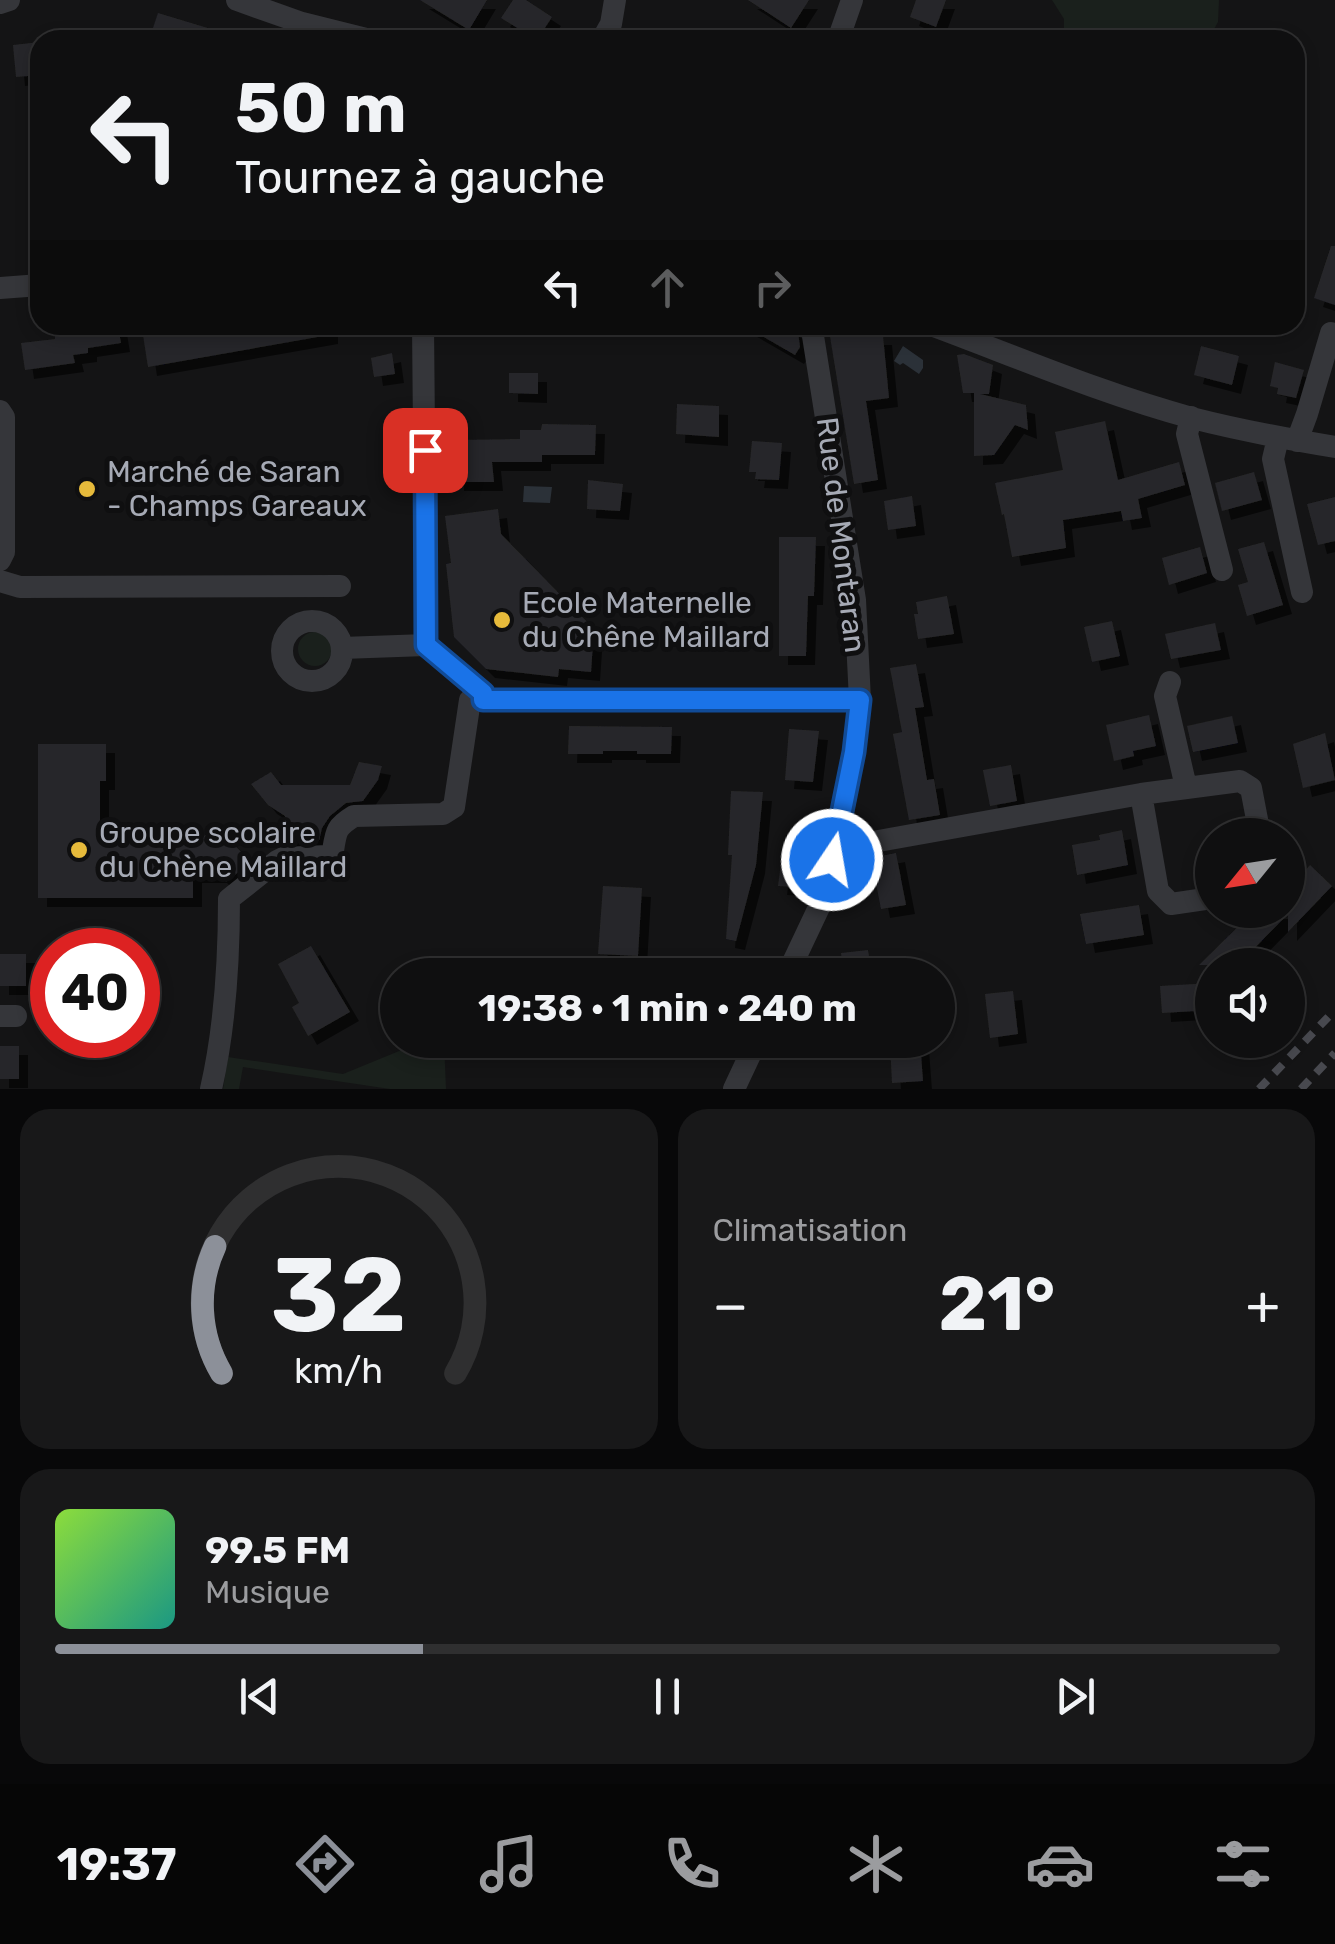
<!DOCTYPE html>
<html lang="fr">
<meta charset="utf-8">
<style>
body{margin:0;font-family:Rubik,sans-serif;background:#181819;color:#f1f3f6;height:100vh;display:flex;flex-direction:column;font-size:38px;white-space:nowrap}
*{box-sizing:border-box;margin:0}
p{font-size:32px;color:#9b9c9f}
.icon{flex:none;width:55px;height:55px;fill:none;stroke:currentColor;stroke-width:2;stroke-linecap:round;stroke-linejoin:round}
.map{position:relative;height:1089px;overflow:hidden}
.panel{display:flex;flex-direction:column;gap:20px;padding:20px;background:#080809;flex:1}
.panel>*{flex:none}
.banner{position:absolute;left:30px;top:30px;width:1275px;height:305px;border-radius:30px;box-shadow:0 5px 15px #0003,0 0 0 2px #2f2f30;background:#0f0f10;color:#f1f3f6;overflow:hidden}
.needle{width:65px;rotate:240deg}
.buttons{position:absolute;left:1195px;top:818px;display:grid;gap:20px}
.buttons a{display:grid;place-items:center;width:110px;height:110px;border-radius:50%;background:#0f0f10;box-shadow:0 5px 15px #0003,0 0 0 2px #2f2f30;font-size:50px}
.speed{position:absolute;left:30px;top:928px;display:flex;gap:20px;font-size:50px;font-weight:700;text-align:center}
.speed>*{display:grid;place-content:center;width:130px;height:130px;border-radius:50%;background:#0f0f10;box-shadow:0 5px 15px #0003,0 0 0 2px #2f2f30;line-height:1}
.speed .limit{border:15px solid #d22;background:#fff;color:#111}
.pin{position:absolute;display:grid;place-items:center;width:85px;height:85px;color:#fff;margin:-42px;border-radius:20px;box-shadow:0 5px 15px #0006}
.me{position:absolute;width:110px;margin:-55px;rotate:12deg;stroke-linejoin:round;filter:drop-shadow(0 0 8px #0008)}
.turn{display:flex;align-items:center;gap:35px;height:210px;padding:0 40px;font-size:45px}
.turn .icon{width:130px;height:130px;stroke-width:2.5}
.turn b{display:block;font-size:70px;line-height:85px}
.lanes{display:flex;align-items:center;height:95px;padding:0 40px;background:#0003;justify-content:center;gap:50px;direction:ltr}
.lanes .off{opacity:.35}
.big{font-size:75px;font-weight:700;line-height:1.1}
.panel .widget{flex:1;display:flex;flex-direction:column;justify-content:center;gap:15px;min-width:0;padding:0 35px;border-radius:30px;background:#181819}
.panel .dial{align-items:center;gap:0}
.dial svg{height:260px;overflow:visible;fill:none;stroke:#2f2f30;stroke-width:7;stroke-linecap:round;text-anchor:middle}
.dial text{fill:#f1f3f6;stroke:none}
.song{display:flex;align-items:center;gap:30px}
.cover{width:120px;height:120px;border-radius:15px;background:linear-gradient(135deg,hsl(90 70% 55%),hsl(170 70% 35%))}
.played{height:10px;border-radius:5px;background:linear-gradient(90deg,#8c9099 30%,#2f2f30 30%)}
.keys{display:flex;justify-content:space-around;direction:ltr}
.heat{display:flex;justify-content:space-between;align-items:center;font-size:55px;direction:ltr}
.panel .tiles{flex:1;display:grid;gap:20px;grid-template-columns:1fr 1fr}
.widget:last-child{grid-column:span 2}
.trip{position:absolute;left:380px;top:958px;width:575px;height:100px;border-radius:50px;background:#0f0f10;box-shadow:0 5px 15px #0003,0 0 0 2px #2f2f30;font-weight:700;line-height:100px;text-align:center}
.tabs{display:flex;height:160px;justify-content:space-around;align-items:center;background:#060606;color:#9b9c9f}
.tabs .icon{width:70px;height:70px}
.tabs .selected{color:#8c9099}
.tabs b{font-size:45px;color:#f1f3f6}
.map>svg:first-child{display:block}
.green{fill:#1a201c}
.water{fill:#2b3138}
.building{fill:#272729;filter:url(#shadow)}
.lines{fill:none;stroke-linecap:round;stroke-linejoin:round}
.minor{stroke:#35363a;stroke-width:22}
.rail{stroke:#48494f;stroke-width:8;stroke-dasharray:12 10;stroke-linecap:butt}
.route-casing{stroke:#114b97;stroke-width:25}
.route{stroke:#1a73e8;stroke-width:18}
.poi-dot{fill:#e6ba3b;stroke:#0f0f10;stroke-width:4}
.labels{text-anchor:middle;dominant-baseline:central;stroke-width:10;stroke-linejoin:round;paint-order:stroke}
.poi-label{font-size:30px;fill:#a6aab5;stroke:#0f0f10;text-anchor:start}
.street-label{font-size:30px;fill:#a6aab5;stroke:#0f0f10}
</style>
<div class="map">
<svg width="1335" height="1089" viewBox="0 0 1335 1089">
<defs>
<filter id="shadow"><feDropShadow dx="9" dy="9" stdDeviation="0" flood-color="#0009"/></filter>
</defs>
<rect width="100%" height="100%" fill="#141415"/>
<!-- green -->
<path class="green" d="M1052,0h167l-1,22 -10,18h-144v-21z
M298 649a17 17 0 1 1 34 0a17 17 0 1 1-34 0Z
M426,1040h18l2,49h-56l-147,-22 -4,22h-16l5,-32 115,17z"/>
<!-- water -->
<path class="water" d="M903,346l20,14v8l-4,6 -16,-11 -3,2 -6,-4z
M524,486l28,1 -2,16 -27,-1z"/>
<!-- building -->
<path class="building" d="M420,0h67l-18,30z
M513,0h13l26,17 -15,23 -36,-22z
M748,0h61l-18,28z
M916,0h30l-10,27 -26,-10z
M158,13l73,22 -1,5h-81z
M40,42v33l-24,2 -3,-32z
M1331,246h4v59l-21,-7z
M69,325h49l3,18 -33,5v5l-15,2 2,8 -50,7 -4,-27 34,-4v-3l15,-2z
M201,325h128v10l-181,32 -5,-32z
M743,325h42l13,7 2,15 -5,8z
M855,327l1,9h27l6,62 -23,3 12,79 -24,4 -25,-154z
M1201,346l38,10 -7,29 -38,-10z
M392,353l3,21 -21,3 -3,-19z
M964,354l29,11 -4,29h-9l46,11 2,25 -13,-5 -21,30 -20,1v-63h-11l-6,-38z
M1275,362l29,8 -8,28 -19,-4 1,-6 -8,-2z
M509,373h29v21l-29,-1z
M677,404l42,2v31l-43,-3z
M1105,421l13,59 61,-18 6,23 -47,14 4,19 -19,3 -2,-10 -58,9 3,28 -54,9 -8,-43 -2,1 -7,-32 68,-13 -8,-38z
M542,424l54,1 -1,30h-53v7h-50l2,20h-39v-42l65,-1v-9h21z
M752,441l30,2 -3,37 -24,-1 1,-7h-7z
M1254,472l8,28 -40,11 -7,-28z
M588,480l35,4 -3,27 -33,-2z
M912,496l4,30 -28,4 -4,-29z
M1335,497v44l-17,4 -11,-41z
M498,509l3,25 93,95 -3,43 -32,-3 -1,8 -72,-8 -32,-32 -8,-73 5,-1 -6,-47z
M779,537h37l-2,59h-6l-2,60h-27z
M1264,542l19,63 -36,11 -9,-31 10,-3 -10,-33z
M1200,547l7,26 -38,12 -7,-27z
M947,596l7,38 -36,5 -4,-25h4l-2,-12z
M1112,621l8,35 -28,6 -8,-35z
M1215,623l6,27 -50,9 -6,-25z
M916,664l8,43 -9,1 12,72 7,-1 6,36 -31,5 -16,-86 9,-2 -12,-64z
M1149,715l7,31 -23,5 1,5 -20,5 -8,-36z
M1232,716l6,27 -45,9 -6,-26z
M569,726l103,1 -1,27h-34v-3h-34v3h-35z
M789,729l30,2 -6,51 -28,-2z
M1325,733l10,47 -32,8 -10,-44z
M38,744h68v37h-6v48h74v10h27l14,-14 36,37 -25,20 -8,-8h-25v24h-155z
M359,762l23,4 -4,14 -15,21 -17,2 -16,13 -8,12 -3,13 -34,2v-27l-17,-11 -17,-21 20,-12 10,13h69z
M1011,765l6,36 -27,5 -7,-36z
M731,791l32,1 -7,73 -20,76 -10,-2 6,-84h-4z
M1122,830l6,35 -51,10 -5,-30 28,-5 -1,-5z
M896,853l10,52 -25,4 -10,-51z
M1288,862l13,13 9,-10 22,21 -44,46v-18l-50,51h-39l56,-55h33z
M781,863l35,2 -6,23 -32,-2z
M603,886l39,2 -4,68 -40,-2z
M1139,905l5,30 -58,9 -6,-30z
M311,946l39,66 -42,24 -16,-29 7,-4 -21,-39z
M868,950l4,25h-28l-3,-22z
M0,954h26v32h-26z
M1212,983v27l-50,3 -2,-27z
M1013,991l5,43 -28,4 -5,-44z
M920,1041l3,40 -31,2 -2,-40z
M0,1046h19v33h-19z"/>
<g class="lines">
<!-- minor -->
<path class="minor" d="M237,0l65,23 68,17
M0,3l9,-3
M602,40l9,-16 4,-24
M838,40l14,-40
M0,288l40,-3
M423,325l3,320
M931,325c86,32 172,69 261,93 47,12 95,21 143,29
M0,411l4,6v135l-4,8
M1191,417l-4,17 35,136
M1278,438l-5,21 29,133
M1297,441l10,-27 24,-81
M0,581l20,6 320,-1
M282 651a30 30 0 1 1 60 0a30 30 0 1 1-60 0Z
M342,648l84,-3 57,48v7
M1170,682l-5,14 21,91
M1141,794l17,97 13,13 41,-6
M837,845l8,2 296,-53 99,-13 11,7 9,47
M787,975l35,-74 15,-56 17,-93 6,-52 -5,-100 -42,-264 1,-11
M0,1016h16
M211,1089c14,-61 18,-128 18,-190l48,-38 6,-3 44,-2 6,-5c3,-20 3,-24 21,-35l89,-2 11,-7 16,-107h390
M734,1089l23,-49"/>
<!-- rail -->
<path class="rail" d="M1259,1089l76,-79
M1301,1089l34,-36"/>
</g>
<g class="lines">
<defs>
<path id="route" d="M425,450l1,195 57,48v7h377l-6,52 -22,108"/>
</defs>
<!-- route casing -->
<use href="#route" class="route-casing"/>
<!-- route -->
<use href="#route" class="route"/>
</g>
<!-- markers -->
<g class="poi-dot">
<circle cx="87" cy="489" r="10"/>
<circle cx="502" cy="620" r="10"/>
<circle cx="79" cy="850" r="10"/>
</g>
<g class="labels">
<!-- poi labels -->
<g class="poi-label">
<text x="107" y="472">Marché de Saran<tspan x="107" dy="34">- Champs Gareaux</tspan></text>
<text x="522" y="603">Ecole Maternelle<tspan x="522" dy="34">du Chêne Maillard</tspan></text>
<text x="99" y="833">Groupe scolaire<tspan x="99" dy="34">du Chène Maillard</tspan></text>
</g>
<!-- street labels -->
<g class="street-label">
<text transform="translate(841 535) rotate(83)">Rue de Montaran</text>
</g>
</g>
</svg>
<div class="buttons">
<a><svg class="needle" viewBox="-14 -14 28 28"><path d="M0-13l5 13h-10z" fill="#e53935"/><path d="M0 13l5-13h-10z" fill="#9b9c9f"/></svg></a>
<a><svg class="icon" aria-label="sound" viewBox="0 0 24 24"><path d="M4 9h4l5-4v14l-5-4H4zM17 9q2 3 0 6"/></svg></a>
</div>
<div class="speed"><div class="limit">40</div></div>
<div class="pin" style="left:425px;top:450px;background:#d93025"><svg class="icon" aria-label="arrive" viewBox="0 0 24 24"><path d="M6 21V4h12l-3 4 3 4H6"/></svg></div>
<svg class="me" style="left:832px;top:860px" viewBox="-20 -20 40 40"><circle r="17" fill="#1a73e8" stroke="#fff" stroke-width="3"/><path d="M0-11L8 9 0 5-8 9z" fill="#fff"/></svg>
<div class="trip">19:38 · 1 min · 240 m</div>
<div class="banner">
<div class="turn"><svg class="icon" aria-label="left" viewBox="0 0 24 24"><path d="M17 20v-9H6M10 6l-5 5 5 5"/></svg><div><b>50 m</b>Tournez à gauche</div></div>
<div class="lanes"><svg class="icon" aria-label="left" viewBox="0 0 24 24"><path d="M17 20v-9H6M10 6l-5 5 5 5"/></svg><svg class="icon off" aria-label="ahead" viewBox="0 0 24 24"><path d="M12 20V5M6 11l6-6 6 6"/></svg><svg class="icon off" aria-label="right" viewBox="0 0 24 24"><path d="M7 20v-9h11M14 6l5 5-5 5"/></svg></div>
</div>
</div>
<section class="panel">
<div class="tiles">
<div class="widget dial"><svg viewBox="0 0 100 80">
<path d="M14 69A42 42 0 1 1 86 69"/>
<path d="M14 69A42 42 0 0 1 12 30" stroke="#8c9099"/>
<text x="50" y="56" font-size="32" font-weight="700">32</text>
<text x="50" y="72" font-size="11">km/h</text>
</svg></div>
<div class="widget"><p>Climatisation</p>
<div class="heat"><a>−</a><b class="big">21°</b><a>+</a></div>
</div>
<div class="widget">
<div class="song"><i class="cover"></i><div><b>99.5 FM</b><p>Musique</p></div></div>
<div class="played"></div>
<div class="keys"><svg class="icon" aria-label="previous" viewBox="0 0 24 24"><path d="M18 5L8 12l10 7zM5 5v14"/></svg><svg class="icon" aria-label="pause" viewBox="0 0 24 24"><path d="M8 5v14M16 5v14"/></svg><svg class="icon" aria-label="next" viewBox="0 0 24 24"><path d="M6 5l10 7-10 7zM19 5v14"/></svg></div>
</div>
</div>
</section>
<nav class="tabs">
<b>19:37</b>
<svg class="icon selected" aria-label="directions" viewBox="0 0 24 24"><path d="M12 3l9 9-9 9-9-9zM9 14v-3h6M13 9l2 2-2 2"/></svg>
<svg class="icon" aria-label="music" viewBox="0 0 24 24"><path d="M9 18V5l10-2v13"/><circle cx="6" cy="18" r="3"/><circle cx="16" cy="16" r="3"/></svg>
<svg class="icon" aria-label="phone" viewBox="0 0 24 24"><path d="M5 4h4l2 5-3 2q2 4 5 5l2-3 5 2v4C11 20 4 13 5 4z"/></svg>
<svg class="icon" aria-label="climate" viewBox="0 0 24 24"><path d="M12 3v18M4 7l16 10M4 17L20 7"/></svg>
<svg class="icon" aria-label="car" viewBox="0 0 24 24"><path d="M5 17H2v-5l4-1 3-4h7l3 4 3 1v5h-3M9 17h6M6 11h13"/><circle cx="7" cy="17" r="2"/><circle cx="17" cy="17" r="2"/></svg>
<svg class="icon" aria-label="filters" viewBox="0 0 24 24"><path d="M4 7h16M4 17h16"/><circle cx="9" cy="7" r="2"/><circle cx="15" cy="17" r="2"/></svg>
</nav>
